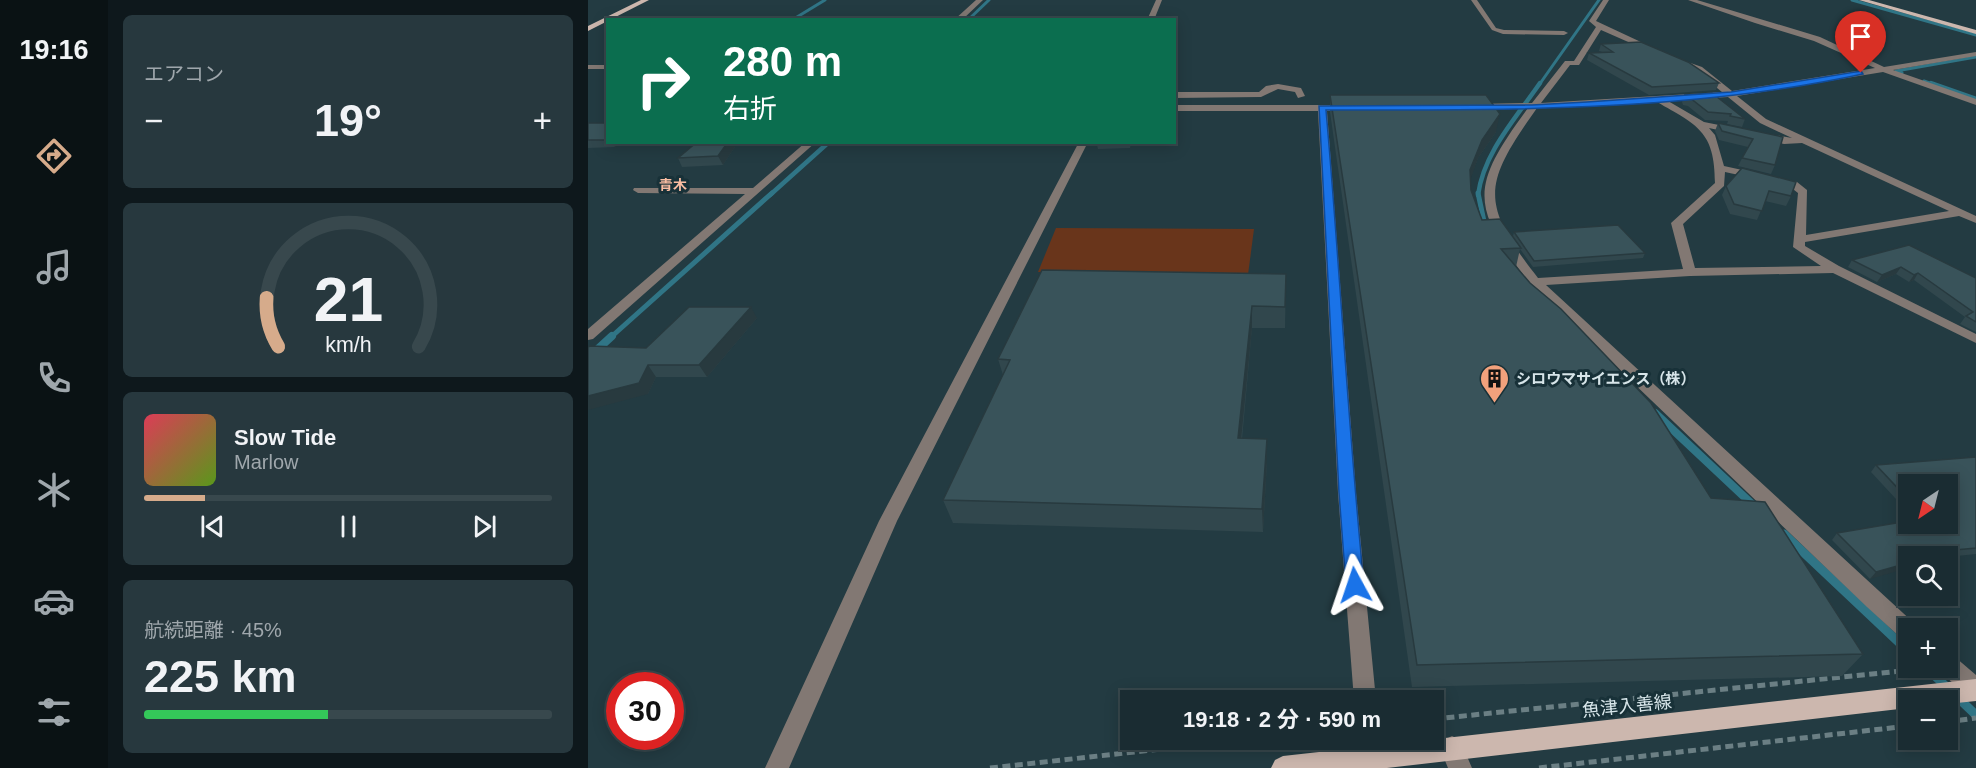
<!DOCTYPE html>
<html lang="ja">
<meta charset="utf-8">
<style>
body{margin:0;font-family:Arial,"Noto Sans JP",sans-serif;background:#27383e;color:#f1f3f6;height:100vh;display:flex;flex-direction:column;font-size:22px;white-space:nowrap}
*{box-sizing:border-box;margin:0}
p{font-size:20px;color:#9fa7ac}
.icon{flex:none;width:33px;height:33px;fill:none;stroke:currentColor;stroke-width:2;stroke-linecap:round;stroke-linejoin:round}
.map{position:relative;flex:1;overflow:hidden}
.panel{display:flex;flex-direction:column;gap:15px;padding:15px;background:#0e181c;width:480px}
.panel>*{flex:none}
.hud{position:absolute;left:18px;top:18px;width:570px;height:126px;border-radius:0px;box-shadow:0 3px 15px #0003,0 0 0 2px #38484d;background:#0b6e4f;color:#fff;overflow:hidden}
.needle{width:39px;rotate:215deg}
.controls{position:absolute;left:1310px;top:474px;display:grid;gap:12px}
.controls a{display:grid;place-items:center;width:60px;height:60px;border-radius:0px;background:#1a2c32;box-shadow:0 3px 15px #0003,0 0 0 2px #38484d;font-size:30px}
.speed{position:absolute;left:18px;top:672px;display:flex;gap:12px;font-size:30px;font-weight:700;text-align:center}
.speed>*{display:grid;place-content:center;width:78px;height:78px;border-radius:50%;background:#1a2c32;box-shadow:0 3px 15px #0003,0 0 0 2px #38484d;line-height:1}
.speed .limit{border:9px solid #d22;background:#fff;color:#111}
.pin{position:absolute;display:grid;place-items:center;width:51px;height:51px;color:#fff;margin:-62px -26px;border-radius:50% 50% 50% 0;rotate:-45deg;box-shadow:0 0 6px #0007}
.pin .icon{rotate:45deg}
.me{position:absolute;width:66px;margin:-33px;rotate:355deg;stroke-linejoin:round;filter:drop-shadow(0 0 4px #0008)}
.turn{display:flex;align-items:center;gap:21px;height:126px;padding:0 18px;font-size:27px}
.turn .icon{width:78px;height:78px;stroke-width:2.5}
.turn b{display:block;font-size:42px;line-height:51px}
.big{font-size:45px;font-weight:700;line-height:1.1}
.panel .card{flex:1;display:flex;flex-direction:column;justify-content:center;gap:9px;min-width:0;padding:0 21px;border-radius:9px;background:#27383e}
.panel .dial{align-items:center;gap:0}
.dial svg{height:156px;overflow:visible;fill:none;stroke:#38484d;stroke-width:7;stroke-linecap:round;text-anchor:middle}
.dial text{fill:#f1f3f6;stroke:none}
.song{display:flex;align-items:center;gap:18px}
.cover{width:72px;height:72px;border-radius:9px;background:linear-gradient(135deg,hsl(350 70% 55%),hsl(90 70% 35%))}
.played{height:6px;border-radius:3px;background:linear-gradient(90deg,#d6ab8b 15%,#38484d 15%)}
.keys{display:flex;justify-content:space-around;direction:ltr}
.heat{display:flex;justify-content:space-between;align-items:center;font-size:33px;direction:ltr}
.charge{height:9px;border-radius:4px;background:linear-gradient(90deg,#34c759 45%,#38484d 0)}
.trip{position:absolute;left:532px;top:690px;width:324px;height:60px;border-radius:0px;background:#1a2c32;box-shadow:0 3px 15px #0003,0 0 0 2px #38484d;font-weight:700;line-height:60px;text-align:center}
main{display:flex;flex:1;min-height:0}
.menu{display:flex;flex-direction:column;width:108px;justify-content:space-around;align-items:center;background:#0a1214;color:#9fa7ac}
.menu .icon{width:42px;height:42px}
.menu .active{color:#d6ab8b}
.menu b{font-size:27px;color:#f1f3f6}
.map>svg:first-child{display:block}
.green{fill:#69351b}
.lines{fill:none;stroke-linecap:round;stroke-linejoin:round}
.stream-far4{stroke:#307586;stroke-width:3}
.stream-far3{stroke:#307586;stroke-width:4.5}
.stream-far2{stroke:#307586;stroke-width:5}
.stream-far1{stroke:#307586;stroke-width:8}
.stream{stroke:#307586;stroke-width:9}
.path{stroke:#6b7f84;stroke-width:5;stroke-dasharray:8 4.5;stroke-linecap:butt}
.minor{fill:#827873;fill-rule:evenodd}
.major{fill:#ccb7ae;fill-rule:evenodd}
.wall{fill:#31474d}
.shaded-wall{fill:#283a3f}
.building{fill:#39535a;stroke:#283a3f;stroke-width:1.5}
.route{fill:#1a73e8;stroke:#114b97;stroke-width:1.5}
.labels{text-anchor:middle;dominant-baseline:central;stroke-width:6;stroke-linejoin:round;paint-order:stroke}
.far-neighbourhood-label{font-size:14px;font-weight:bold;fill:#fabda2;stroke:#183138}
.poi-label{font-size:15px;font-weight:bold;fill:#d7e5e9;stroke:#183138;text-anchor:start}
.near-street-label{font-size:18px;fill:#d7e5e9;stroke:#183138}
</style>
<main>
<nav class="menu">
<b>19:16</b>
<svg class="icon active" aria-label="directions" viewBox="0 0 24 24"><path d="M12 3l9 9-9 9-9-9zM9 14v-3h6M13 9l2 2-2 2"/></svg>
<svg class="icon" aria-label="music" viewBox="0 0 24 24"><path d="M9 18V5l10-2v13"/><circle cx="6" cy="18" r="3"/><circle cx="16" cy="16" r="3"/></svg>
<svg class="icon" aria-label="phone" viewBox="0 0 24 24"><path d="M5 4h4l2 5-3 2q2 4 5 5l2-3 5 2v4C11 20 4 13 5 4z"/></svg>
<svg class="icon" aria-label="climate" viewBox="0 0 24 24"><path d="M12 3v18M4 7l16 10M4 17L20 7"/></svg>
<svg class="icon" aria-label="car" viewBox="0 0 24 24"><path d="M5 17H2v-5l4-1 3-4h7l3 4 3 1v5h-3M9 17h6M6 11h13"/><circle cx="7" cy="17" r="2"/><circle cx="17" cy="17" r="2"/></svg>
<svg class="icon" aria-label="filters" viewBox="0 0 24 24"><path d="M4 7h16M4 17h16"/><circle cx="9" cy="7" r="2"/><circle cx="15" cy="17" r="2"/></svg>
</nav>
<section class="panel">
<div class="card"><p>エアコン</p>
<div class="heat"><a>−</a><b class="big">19°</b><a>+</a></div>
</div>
<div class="card dial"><svg viewBox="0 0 100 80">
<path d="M14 69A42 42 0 1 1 86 69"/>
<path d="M14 69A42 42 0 0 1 8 44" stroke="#d6ab8b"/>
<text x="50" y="56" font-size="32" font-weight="700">21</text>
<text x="50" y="72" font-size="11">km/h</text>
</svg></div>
<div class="card">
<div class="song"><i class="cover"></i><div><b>Slow Tide</b><p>Marlow</p></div></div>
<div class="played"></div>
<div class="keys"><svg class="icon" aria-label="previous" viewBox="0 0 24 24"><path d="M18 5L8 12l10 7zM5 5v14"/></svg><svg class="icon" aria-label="pause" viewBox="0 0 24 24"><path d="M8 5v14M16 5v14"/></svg><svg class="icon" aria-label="next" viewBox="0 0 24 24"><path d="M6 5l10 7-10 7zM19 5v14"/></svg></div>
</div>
<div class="card"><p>航続距離 · 45%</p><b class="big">225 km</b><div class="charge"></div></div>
</section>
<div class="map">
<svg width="1388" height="768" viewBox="0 0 1388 768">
<rect width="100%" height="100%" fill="#233b42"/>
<!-- green -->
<path class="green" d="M468,228l198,1 -6,46 -210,-3z"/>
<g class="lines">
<!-- stream-far4 -->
<path class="stream-far4" d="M1264,0l124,35
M209,20v-3l28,-17
M380,20l21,-20
M1314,73l-6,-2 80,-14
M1336,81l11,4
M951,85l60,-85"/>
<!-- stream-far3 -->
<path class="stream-far3" d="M1343,83l45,16
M182,195l59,-53
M890,195c6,-43 38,-77 62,-112"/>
<!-- stream-far2 -->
<path class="stream-far2" d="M890,193l7,33
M22,338l162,-145"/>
<!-- stream-far1 -->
<path class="stream-far1" d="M0,358l24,-22
M1067,413l99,93"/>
<!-- stream -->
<path class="stream" d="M1196,534l124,117
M1338,668l22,20
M1368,696l20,19"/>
<!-- path -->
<path class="path" d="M846,719l496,-51
M1359,722l29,-4
M402,768l253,-28
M951,768l369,-42"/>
<!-- minor -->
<path class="minor" d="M388,0h7l-21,20h-8z
M568,0h6l-8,20h-7z
M883,0h6l19,28 8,2 60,1 4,2 -4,2 -61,-1 -11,-4z
M1015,0h6l-13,21 62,29 -7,2 -50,-22 -22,35h-9l-29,38 181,-11 -26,-21 -20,-8v-4h3l23,8 30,24 143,-23 -61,-27 -59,-18 -67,-23h9l123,37 64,30 92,-15v4l-83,14 83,29v6l-93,-33 -146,24 29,23 210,97v7l-17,-7 -154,26v4l34,20 137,68v9l-143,-70 -143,3 -144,9 369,339 2,4h-9v12l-7,-2 -34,-31 -336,-322c-61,-79 -62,-97 -3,-177l-54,2 -4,-3 4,-3 58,-1 33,-42h9l22,-34 -7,-6zM1140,97l32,26 32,15 -29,-5 -3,1v4l24,6 18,-1 147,68 -143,24 1,-45 -10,-8 -73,-16 -9,-31 -6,-7 27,6 5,-3 -2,-2 -35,-7 -36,-21zM1069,102c40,23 58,29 58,81l-44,40 12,46 -145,9c-59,-75 -55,-94 -1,-170zM1137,172l64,14 9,7 -5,54 28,19 -126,2 -12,-44 41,-38z
M0,65h20v4h-20z
M690,84l23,4 4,8 -7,2 -3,-6 -17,-3 -17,8 -87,1v-6h85l7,-6z
M586,105h174l4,3 -4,3h-21l29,382 20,207h-22l-16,-207 -20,-382h-144z
M218,142h10l-223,197 -5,1v-11l157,-135 -107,-1 -5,-3 1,-2h119z
M491,142h9l-191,379 -108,247h-24l114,-247z
M1359,654l8,3 21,18v25l-8,-4 -29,-25 -1,-3h9z
M864,736l8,4 12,28h-24l-8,-20 4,-8z
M769,740h23l2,19 -4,8h-16l-4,-8z"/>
<!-- major -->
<path class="major" d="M53,0h8l-61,31v-5z
M1271,0h10l107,30v4z
M1388,679v22l-29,3v-4h-39v8l-521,60h-116l4,-8 8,-4z"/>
</g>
<!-- wall -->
<path class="wall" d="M1013,44l118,39 -3,7 -67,5 -62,-35 2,-7 13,-1 -3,-1z
M742,95l166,37 -18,26 -8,21 1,11 11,30 31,16 1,-4 131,21 -2,5 -110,9 -13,-18 -4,18 195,231 152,156 -21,22 -430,11 -82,-575z
M1097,95l60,24 -3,8 -15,-3 1,-3 -23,-1 -17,-14 -5,-1 -1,-3z
M0,123h20v19h15l-8,5 -27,1z
M1130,123l65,14 -8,28 -4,9 -33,-8 10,-19 -29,-7 -4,-9z
M109,142h41l-15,23 -41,2 -4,-9z
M501,142h42l-1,6 -32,1 -1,-4h-8z
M1154,168l49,28 -5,10 -21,-5 -8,19 -27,-6 -8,-19 4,-9z
M1264,260l124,18v54l-16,-8 5,-7 -51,-37 -5,2 -13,-8 -19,8 -29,-15z
M698,274l-1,54h-33l-10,111 25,23 -4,70 -310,-9 -10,-23 60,-125 -5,-16z
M169,318l-50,59h-51l-8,17 -2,-46z
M1388,457v97l-29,3 -39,-1 -38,23 -38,-39 5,-7 110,-9 -39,-40v28l-37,-40 5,-7z"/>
<!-- shaded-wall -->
<path class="shaded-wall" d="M912,114l-4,18 -18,26 -11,31 3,-19 12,-30z
M24,142h11l-8,5z
M140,142h10l-15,23 -5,-9z
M1313,267l-5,7 -19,8 5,-7z
M1330,273l-4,7 -5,2 5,-7z
M664,306v22l-13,133 -1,-23z
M163,307l6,11 -50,59 -8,-12z
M60,365l8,12 -8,17 -60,16v-14z
M679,439v23l-4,70 -1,-23z
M1320,563v5l-38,11 6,-7z"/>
<!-- building -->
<path class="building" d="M1053,42l47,20 31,21 -67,4 -63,-34 24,-1 -12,-8z
M1124,93l33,26 -15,-3 1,-2 -23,-2 -18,-14h-4l-1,-3z
M742,95h156l14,19 -18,26 -12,30 1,20 11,30 18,-1 21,29 -20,1 29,34 31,26 90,94 60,95 54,4 98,152 -446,11z
M0,123h20v17h-20z
M1130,123l65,14 -8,28 -33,-7 11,-19 -31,-8z
M109,142h31l-10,14 -40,2z
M1154,168l54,14 -5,14 -22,-5 -7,20 -28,-7 -8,-18z
M1030,225l27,28 -111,8 -20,-29z
M1321,245l67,33v44l-10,-6 7,-4 -55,-39 -4,2 -13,-8 -19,8 -30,-15z
M454,270l244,4 -1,33 -33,-1 -14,132 29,1 -5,70 -319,-9 67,-140 -12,-1z
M101,307h62l-52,58h-51l-9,18 -51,13v-49l2,-1 56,2z
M1388,457v91l-53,5 4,3h-19v7l-32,9 -39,-39 71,-12v3h39v-40h-39v15l-32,-34z"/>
<!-- route -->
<path class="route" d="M1273,71l2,3c-176,38 -357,36 -537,36 14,158 22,317 38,475l-2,6 -7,2 -6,-2 -3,-6 -7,-92 -20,-387 213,-1 55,-3 144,-10z"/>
<!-- icons -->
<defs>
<symbol id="building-pin" viewBox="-11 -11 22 30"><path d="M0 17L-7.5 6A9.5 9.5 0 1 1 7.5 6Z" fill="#f1a17c" stroke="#183138"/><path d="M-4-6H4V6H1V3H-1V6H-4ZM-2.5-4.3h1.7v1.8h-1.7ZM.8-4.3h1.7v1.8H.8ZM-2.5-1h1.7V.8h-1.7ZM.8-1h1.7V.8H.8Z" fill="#111"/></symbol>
</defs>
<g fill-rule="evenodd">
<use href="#building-pin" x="890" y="362" width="33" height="45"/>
</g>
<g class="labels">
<!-- far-neighbourhood labels -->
<g class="far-neighbourhood-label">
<text x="85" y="185">青木</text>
</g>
<!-- poi labels -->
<g class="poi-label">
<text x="928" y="378">シロウマサイエンス（株）</text>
</g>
<!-- near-street labels -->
<g class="near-street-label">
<text transform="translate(1039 706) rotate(-6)">魚津入善線</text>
</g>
</g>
</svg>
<div class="controls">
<a><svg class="needle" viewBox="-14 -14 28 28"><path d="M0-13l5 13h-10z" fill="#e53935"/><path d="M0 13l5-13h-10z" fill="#9fa7ac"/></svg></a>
<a><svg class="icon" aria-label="search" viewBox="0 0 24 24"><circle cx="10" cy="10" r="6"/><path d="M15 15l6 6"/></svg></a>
<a>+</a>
<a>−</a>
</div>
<div class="speed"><div class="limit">30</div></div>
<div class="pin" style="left:1273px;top:73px;background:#d93025"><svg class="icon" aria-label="arrive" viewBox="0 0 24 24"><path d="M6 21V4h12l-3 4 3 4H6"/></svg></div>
<svg class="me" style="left:767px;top:585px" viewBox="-20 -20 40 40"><path d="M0-17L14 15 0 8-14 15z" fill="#1a73e8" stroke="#fff" stroke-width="4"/></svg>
<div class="trip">19:18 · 2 分 · 590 m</div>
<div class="hud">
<div class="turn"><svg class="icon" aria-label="right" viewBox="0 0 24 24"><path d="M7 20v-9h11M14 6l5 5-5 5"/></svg><div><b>280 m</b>右折</div></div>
</div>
</div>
</main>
